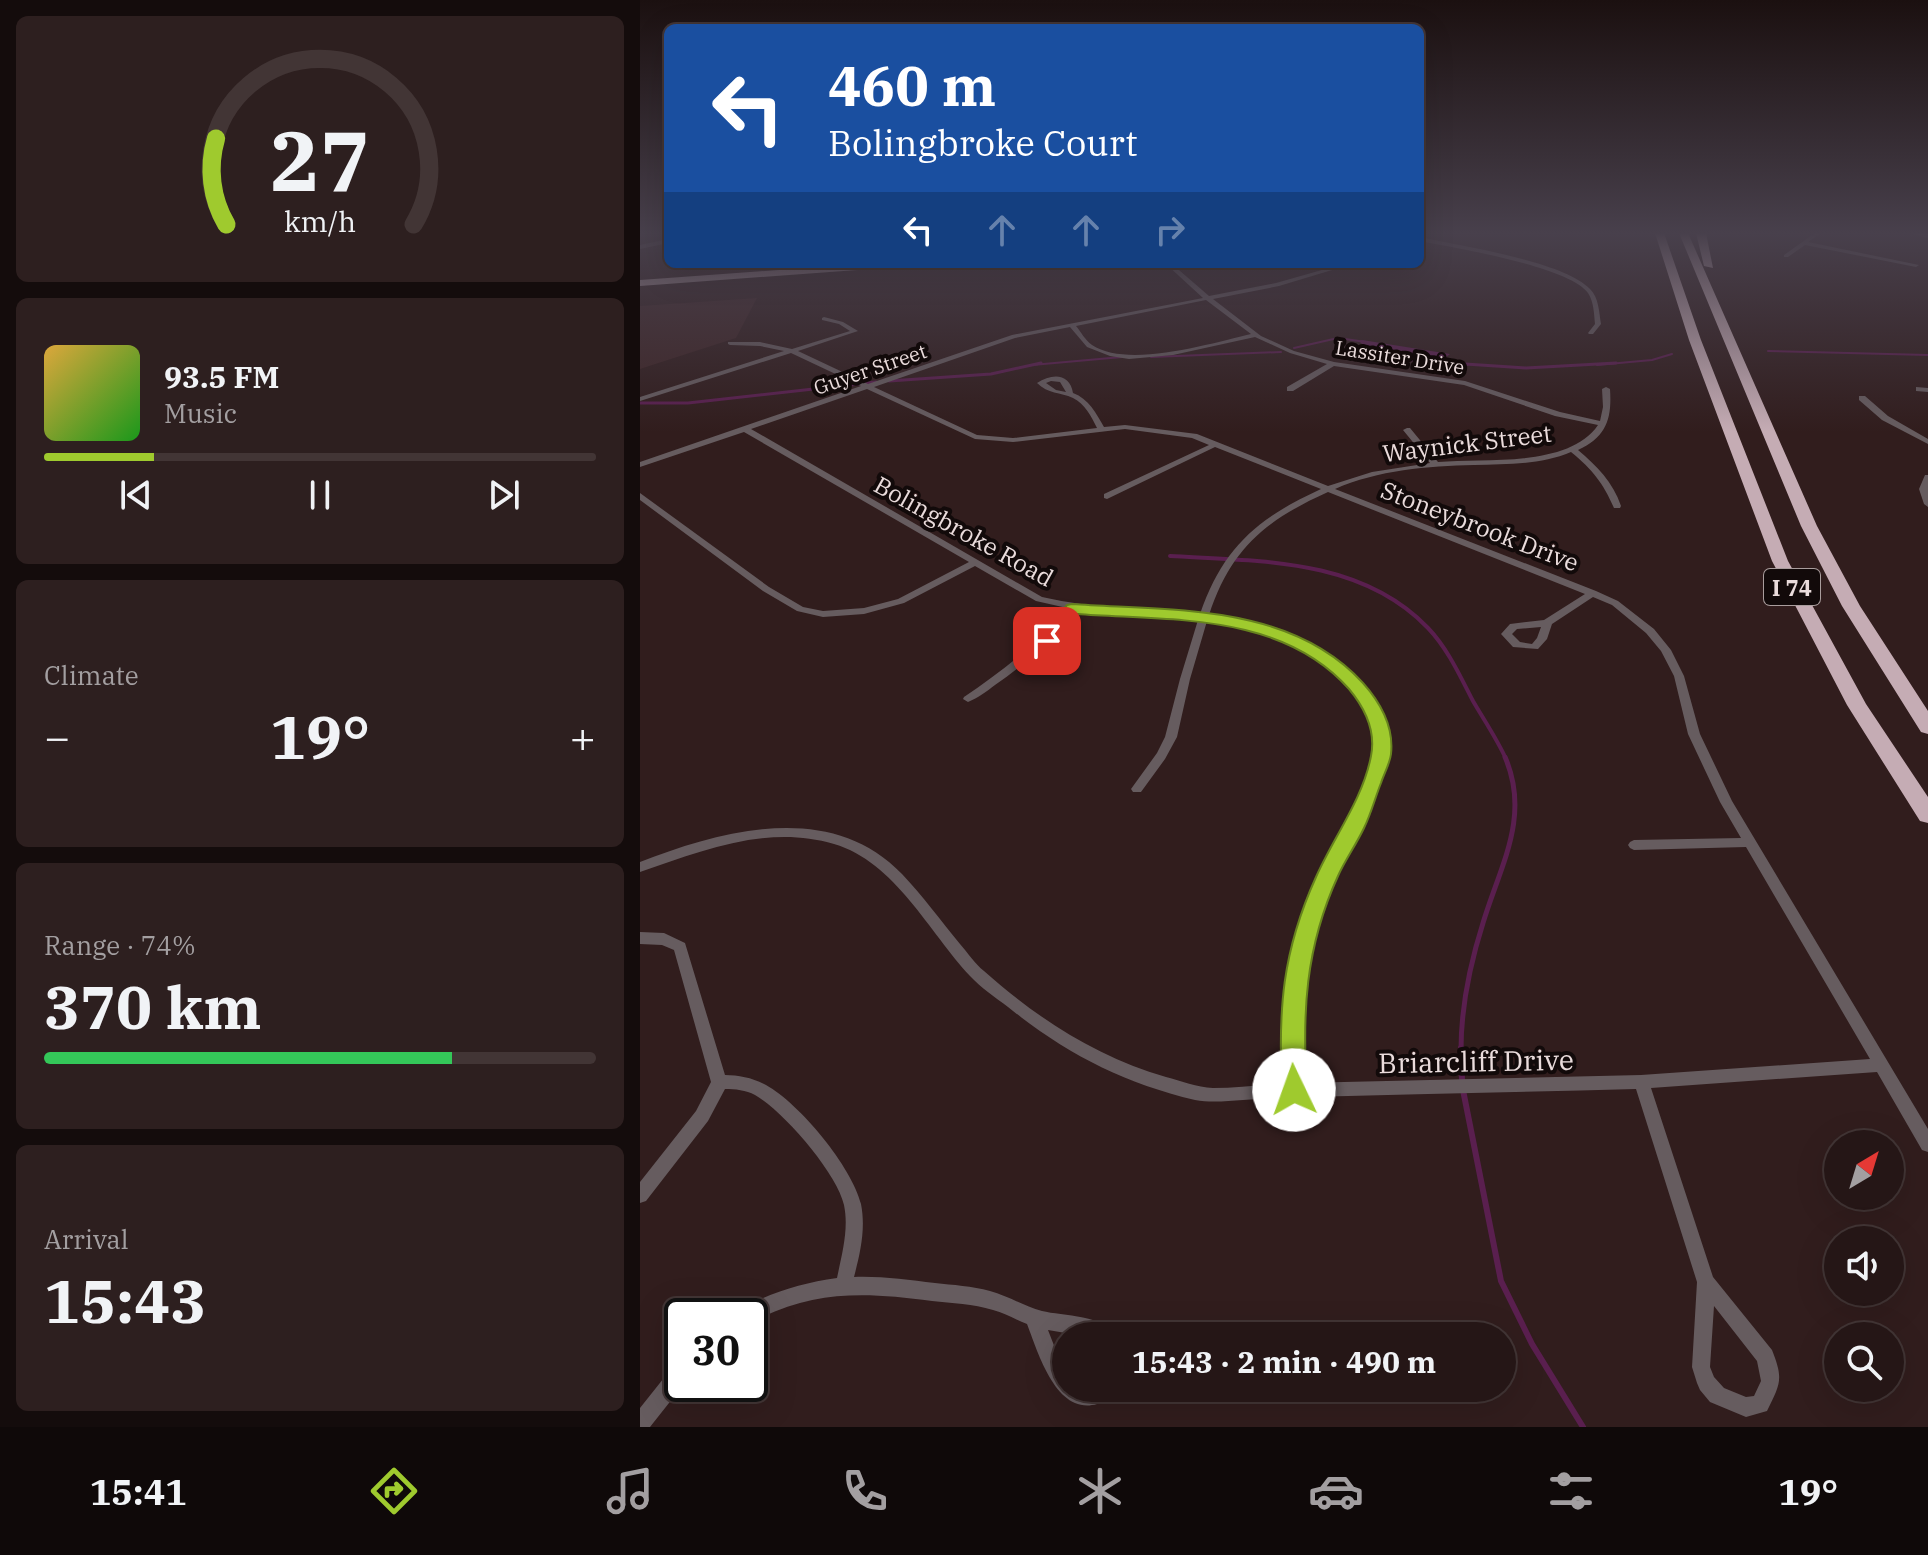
<!DOCTYPE html>
<meta charset="utf-8">
<style>
body{margin:0;font-family:"IBM Plex Serif",serif;background:#2d1f1f;color:#f1f3f6;height:100vh;display:flex;flex-direction:column;font-size:30px;white-space:nowrap}
*{box-sizing:border-box;margin:0}
p{font-size:26px;color:#a39fa1}
.icon{flex:none;width:44px;height:44px;fill:none;stroke:currentColor;stroke-width:2;stroke-linecap:round;stroke-linejoin:round}
.map{position:relative;flex:1;overflow:hidden}
.details{display:flex;flex-direction:column;gap:16px;padding:16px;background:#140c0c;width:640px}
.details>*{flex:none}
.top-card{position:absolute;left:24px;top:24px;width:760px;height:244px;border-radius:12px;box-shadow:0 8px 32px #0002,0 0 0 2px #423535;background:#1a4fa0;color:#fff;overflow:hidden}
.needle{width:52px;rotate:38deg}
.tools{position:absolute;left:1184px;top:1130px;display:grid;gap:16px}
.tools a{display:grid;place-items:center;width:80px;height:80px;border-radius:50%;background:#251616;box-shadow:0 8px 32px #0002,0 0 0 2px #423535;font-size:40px}
.speed{position:absolute;left:24px;top:1298px;display:flex;gap:16px;font-size:40px;font-weight:700;text-align:center}
.speed>*{display:grid;place-content:center;width:104px;height:104px;border-radius:50%;background:#251616;box-shadow:0 8px 32px #0002,0 0 0 2px #423535;line-height:1}
.speed .limit{border:4px solid #111;border-radius:12px;background:#fff;color:#111}
.pin{position:absolute;display:grid;place-items:center;width:68px;height:68px;color:#fff;margin:-34px;border-radius:16px;box-shadow:0 4px 12px #0006}
.me{position:absolute;width:88px;margin:-44px;rotate:357deg;stroke-linejoin:round;filter:drop-shadow(0 0 6px #0008)}
.turn{display:flex;align-items:center;gap:28px;height:168px;padding:0 32px;font-size:36px}
.turn .icon{width:104px;height:104px;stroke-width:2.5}
.turn b{display:block;font-size:56px;line-height:68px}
.lanes{display:flex;align-items:center;height:76px;padding:0 32px;background:#0003;justify-content:center;gap:40px;direction:ltr}
.lanes .off{opacity:.35}
.big{font-size:60px;font-weight:800;line-height:1.1}
.details .tile{flex:1;display:flex;flex-direction:column;justify-content:center;gap:12px;min-width:0;padding:0 28px;border-radius:12px;background:#2d1f1f}
.details .dial{align-items:center;gap:0}
.dial svg{height:208px;overflow:visible;fill:none;stroke:#423535;stroke-width:7;stroke-linecap:round;text-anchor:middle}
.dial text{fill:#f1f3f6;stroke:none}
.song{display:flex;align-items:center;gap:24px}
.cover{width:96px;height:96px;border-radius:12px;background:linear-gradient(135deg,hsl(40 70% 55%),hsl(120 70% 35%))}
.played{height:8px;border-radius:4px;background:linear-gradient(90deg,#9fca2e 20%,#423535 20%)}
.keys{display:flex;justify-content:space-around;direction:ltr}
.heat{display:flex;justify-content:space-between;align-items:center;font-size:44px;direction:ltr}
.charge{height:12px;border-radius:6px;background:linear-gradient(90deg,#34c759 74%,#423535 0)}
.trip{position:absolute;left:412px;top:1322px;width:464px;height:80px;border-radius:40px;background:#251616;box-shadow:0 8px 32px #0002,0 0 0 2px #423535;font-weight:800;line-height:80px;text-align:center}
.menu{display:flex;height:128px;justify-content:space-around;align-items:center;background:#0f0909;color:#a39fa1}
.menu .icon{width:56px;height:56px}
.menu .active{color:#9fca2e}
.menu b{font-size:36px;color:#f1f3f6}
main{display:flex;flex:1;min-height:0}
.map>svg:first-child{display:block}
.built{fill:#3e2526}
.water{fill:#5a1f4f}
.lines{fill:none;stroke-linecap:round;stroke-linejoin:round}
.stream-far4{stroke:#5a1f4f;stroke-width:2}
.stream-far3{stroke:#5a1f4f;stroke-width:3}
.stream-far2{stroke:#5a1f4f;stroke-width:4}
.stream-far1{stroke:#5a1f4f;stroke-width:5}
.stream{stroke:#5a1f4f;stroke-width:6}
.minor{fill:#665c5f;fill-rule:evenodd}
.tertiary{fill:#665c5f;fill-rule:evenodd}
.primary{fill:#aa959c;fill-rule:evenodd}
.motorway{fill:#c5acb4;fill-rule:evenodd}
.route{fill:#9fca2e;stroke:#67831e;stroke-width:2}
.labels{text-anchor:middle;dominant-baseline:central;stroke-width:8;stroke-linejoin:round;paint-order:stroke}
.far-street-label{font-size:20px;fill:#eadcdc;stroke:#120a0a}
.shield{fill:#120a0a;stroke:#a99d9d;stroke-width:2}
.shield-label{font-size:22px;font-weight:bold;fill:#eadcdc}
.street-label{font-size:24px;fill:#eadcdc;stroke:#120a0a}
.near-street-label{font-size:28px;fill:#eadcdc;stroke:#120a0a}
</style>
<main>
<section class="details">
<div class="tile dial"><svg viewBox="0 0 100 80">
<path d="M14 69A42 42 0 1 1 86 69"/>
<path d="M14 69A42 42 0 0 1 10 36" stroke="#9fca2e"/>
<text x="50" y="56" font-size="32" font-weight="700">27</text>
<text x="50" y="72" font-size="11">km/h</text>
</svg></div>
<div class="tile">
<div class="song"><i class="cover"></i><div><b>93.5 FM</b><p>Music</p></div></div>
<div class="played"></div>
<div class="keys"><svg class="icon" aria-label="previous" viewBox="0 0 24 24"><path d="M18 5L8 12l10 7zM5 5v14"/></svg><svg class="icon" aria-label="pause" viewBox="0 0 24 24"><path d="M8 5v14M16 5v14"/></svg><svg class="icon" aria-label="next" viewBox="0 0 24 24"><path d="M6 5l10 7-10 7zM19 5v14"/></svg></div>
</div>
<div class="tile"><p>Climate</p>
<div class="heat"><a>−</a><b class="big">19°</b><a>+</a></div>
</div>
<div class="tile"><p>Range · 74%</p><b class="big">370 km</b><div class="charge"></div></div>
<div class="tile"><p>Arrival</p><b class="big">15:43</b></div>
</section>
<div class="map">
<svg width="1288" height="1427" viewBox="0 0 1288 1427">
<rect width="100%" height="100%" fill="#311d1d"/>
<!-- built -->
<path class="built" d="M117,298l-21,40 -96,31v-63z"/>
<!-- water -->
<path class="water" d="M722,340l88,14 -14,11h-5c-25,-6 -54,-4 -72,-24z"/>
<g class="lines">
<!-- stream-far4 -->
<path class="stream-far4" d="M654,348l44,-10 28,4
M1128,351l160,4
M511,357l130,-5
M796,361l31,4
M392,365l90,-8
M957,365l55,-5 20,-6"/>
<!-- stream-far3 -->
<path class="stream-far3" d="M810,363l76,5 90,-5
M249,381l102,-7 50,-11
M0,403h48l188,-21"/>
<!-- stream-far2 -->
<path class="stream-far2" d="M530,556c89,5 191,2 258,72 20,21 32,48 45,73 11,19 24,38 33,58"/>
<!-- stream-far1 -->
<path class="stream-far1" d="M821,1050c0,-43 9,-86 22,-127 17,-57 48,-106 22,-166"/>
<!-- stream -->
<path class="stream" d="M821,1048l1,33
M823,1090l38,191 31,63 51,83"/>
<!-- minor -->
<path class="minor" d="M1175,233h6l-13,9 111,23 -3,2 -111,-22 -17,12h-4v-2z
M1269,233l19,1v4z
M780,237c40,9 144,24 170,52 9,9 9,23 11,35l-8,10h-4l-1,-1 7,-9c-1,-10 -1,-22 -7,-31 -20,-27 -133,-45 -168,-52z
M526,264h6l37,32 67,-13 67,-19h9l-73,22 -66,13 48,37 33,15 40,11 131,19 95,31 40,9 3,-14 -1,-18 4,-2 4,2c2,29 -3,48 -32,61 19,16 35,32 43,56l-1,2h-6c-11,-25 -21,-38 -43,-56 -30,13 -65,12 -97,13 -46,1 -96,5 -139,24l261,102 22,10 36,28 17,21 13,26 16,58 32,67 196,328v23l-6,-2 -45,-78 -226,16 62,189 59,73c12,30 8,34 -5,61l-21,6 -36,-15 -10,-12 -3,-7 -5,-16 5,-85 -61,-193c-109,3 -218,5 -327,8 -22,0 -44,2 -66,3 -16,1 -32,3 -48,0 -72,-17 -130,-47 -187,-93 -13,-10 -27,-19 -38,-31 -41,-44 -75,-114 -136,-132 -67,-20 -132,7 -194,28v-10c83,-32 191,-62 262,12 21,22 39,47 58,70 8,9 15,20 24,27 54,48 113,86 182,106 15,4 31,10 47,11 24,0 49,-3 73,-5 -2,-52 -2,-106 14,-156 9,-27 21,-52 35,-78 12,-23 26,-46 34,-71 24,-76 -42,-127 -108,-147 -18,-5 -36,-8 -54,-10l-17,58 -13,58 -12,22 -24,33h-8l-2,-3 26,-36 8,-16 15,-58 18,-59 -122,-10c-23,29 -50,54 -81,75 -8,6 -17,13 -27,17l-5,-3 1,-2c38,-26 74,-53 103,-89l-31,-7 -61,-35 -71,37 -40,11 -41,3 -26,-6 -34,-20 -123,-91v-7l129,94 34,20 20,4 41,-3 34,-9 71,-37 -225,-130 -104,35v-5l221,-76 -70,-33 -151,48v-4l144,-46 -24,-5 -30,-1 -2,-1v-2h32l32,7 58,-18 -11,-7 -17,-4v-2l2,-1 19,5 15,9 -60,20 70,33 144,-49 191,-37zM566,300l45,34c-39,9 -123,35 -159,11 -7,-5 -11,-13 -16,-19zM430,327l17,20 23,9 19,3 44,-4 82,-18 35,16 37,11 -40,23v4h6l41,-25 130,19 91,31 43,9c-29,43 -114,33 -160,37l-28,-34h-3l-4,2 27,33 -58,9 -44,14 -131,-52 -72,-9 -21,2c-8,-14 -15,-28 -31,-34 -3,-20 -21,-20 -36,-10 11,11 23,9 36,15 12,6 18,18 24,30l-84,10 -36,-3 -103,-48 141,-49zM411,381l9,1 6,10 -10,-2 -10,-7zM227,389l108,50 38,3 112,-13 67,9 17,7 -105,49v4l3,1 108,-52 106,42c-63,29 -98,58 -121,125 -53,-5 -106,-5 -158,-17l-291,-168zM688,492l257,102 -41,26 -34,4 -9,10 12,13 25,2 9,-10 5,-15 41,-27 19,8 34,28 15,18 13,25 14,58 32,68 21,36 -107,2 -4,2 -2,3 2,3 4,2 112,-3 124,212 -229,16 -340,8c-3,-51 -3,-103 12,-152 16,-53 49,-98 67,-150 26,-76 -40,-130 -105,-152 -22,-7 -44,-11 -66,-14 22,-67 57,-95 119,-123zM901,627l-4,11 -5,6 -12,-2 -8,-8 5,-5zM1074,1306l43,55 4,20 -7,15 -8,1 -22,-9 -10,-11 -4,-10z
M1276,387l12,1v4l-12,-1z
M1219,396h6l23,20 40,23v5l-46,-24 -23,-20z
M1285,475h3v32l-4,-3 -5,-15z
M0,932l24,1 21,10 40,132c14,0 28,3 41,10 34,19 86,82 95,119 5,25 -1,50 -7,73 27,-1 54,3 81,6 18,2 37,3 55,8 18,5 34,15 52,20 20,5 65,4 73,25h-32l-35,-6 12,31 6,8v19h51c-4,9 -10,13 -20,16 -41,12 -59,-52 -70,-80 -11,-4 -22,-11 -34,-14 -20,-6 -41,-7 -61,-9 -69,-9 -119,-11 -182,22v-7h-15l3,-6c32,-17 63,-27 99,-32 5,-24 12,-49 7,-73 -7,-32 -61,-94 -89,-110 -9,-5 -20,-6 -30,-6l-17,32 -62,80 -6,2v-21l56,-71 15,-29 -37,-132 -12,-5 -22,-1z
M42,1362v22h2l-34,43h-10v-19l35,-44z"/>
<!-- tertiary -->
<path class="tertiary" d="M28,239v4l-28,6v-4z"/>
<!-- primary -->
<path class="primary" d="M220,264h43l-5,3 -258,19v-6z"/>
<!-- motorway -->
<path class="motorway" d="M1015,233h9l37,107 87,221 78,143 62,93v26l-8,-2 -73,-116 -75,-144 -83,-221z
M1039,233h9l129,293 43,80 68,105v23l-7,-2 -79,-126 -41,-80z
M1056,233h10l7,35 -9,-2z"/>
</g>
<!-- sky -->
<linearGradient id="sky" x2="0" y2="1"><stop stop-color="#1b1010"/><stop offset="0.54" stop-color="#48404c"/><stop offset="1" stop-color="#48404c" stop-opacity="0"/></linearGradient>
<rect width="1288" height="432" fill="url(#sky)"/>
<!-- route -->
<path class="route" d="M432,604c100,7 218,-1 291,79 17,19 31,44 28,71 -1,9 -7,20 -10,29 -6,15 -10,31 -17,45 -8,17 -19,32 -26,48 -33,72 -36,138 -31,214l-4,9 -9,3 -9,-3 -3,-9c-4,-80 0,-138 34,-213 17,-39 47,-78 55,-121 5,-25 -7,-49 -22,-67 -68,-77 -179,-68 -272,-75l-24,30h-12l-2,-3 2,-4 26,-32z"/>
<g class="labels">
<!-- far-street labels -->
<g class="far-street-label">
<text transform="translate(760 357) rotate(9)">Lassiter Drive</text>
<text transform="translate(230 369) rotate(-19)">Guyer Street</text>
</g>
<!-- shield labels -->
<rect class="shield" x="1124" y="569" width="56" height="36" rx="6"/>
<g class="shield-label">
<text x="1152" y="587">I 74</text>
</g>
<!-- street labels -->
<g class="street-label">
<text transform="translate(827 443) rotate(-7)">Waynick Street</text>
<text transform="translate(840 526) rotate(21)">Stoneybrook Drive</text>
<text transform="translate(324 531) rotate(29)">Bolingbroke Road</text>
</g>
<!-- near-street labels -->
<g class="near-street-label">
<text transform="translate(836 1061) rotate(-1)">Briarcliff Drive</text>
</g>
</g>
</svg>
<div class="tools">
<a><svg class="needle" viewBox="-14 -14 28 28"><path d="M0-13l5 13h-10z" fill="#e53935"/><path d="M0 13l5-13h-10z" fill="#a39fa1"/></svg></a>
<a><svg class="icon" aria-label="sound" viewBox="0 0 24 24"><path d="M4 9h4l5-4v14l-5-4H4zM17 9q2 3 0 6"/></svg></a>
<a><svg class="icon" aria-label="search" viewBox="0 0 24 24"><circle cx="10" cy="10" r="6"/><path d="M15 15l6 6"/></svg></a>
</div>
<div class="speed"><div class="limit">30</div></div>
<div class="pin" style="left:407px;top:641px;background:#d93025"><svg class="icon" aria-label="arrive" viewBox="0 0 24 24"><path d="M6 21V4h12l-3 4 3 4H6"/></svg></div>
<svg class="me" style="left:654px;top:1090px" viewBox="-20 -20 40 40"><circle r="19" fill="#fff"/><path d="M0-13L10 11 0 6-10 11z" fill="#9fca2e"/></svg>
<div class="trip">15:43 · 2 min · 490 m</div>
<div class="top-card">
<div class="turn"><svg class="icon" aria-label="left" viewBox="0 0 24 24"><path d="M17 20v-9H6M10 6l-5 5 5 5"/></svg><div><b>460 m</b>Bolingbroke Court</div></div>
<div class="lanes"><svg class="icon" aria-label="left" viewBox="0 0 24 24"><path d="M17 20v-9H6M10 6l-5 5 5 5"/></svg><svg class="icon off" aria-label="ahead" viewBox="0 0 24 24"><path d="M12 20V5M6 11l6-6 6 6"/></svg><svg class="icon off" aria-label="ahead" viewBox="0 0 24 24"><path d="M12 20V5M6 11l6-6 6 6"/></svg><svg class="icon off" aria-label="right" viewBox="0 0 24 24"><path d="M7 20v-9h11M14 6l5 5-5 5"/></svg></div>
</div>
</div>
</main>
<nav class="menu">
<b>15:41</b>
<svg class="icon active" aria-label="directions" viewBox="0 0 24 24"><path d="M12 3l9 9-9 9-9-9zM9 14v-3h6M13 9l2 2-2 2"/></svg>
<svg class="icon" aria-label="music" viewBox="0 0 24 24"><path d="M9 18V5l10-2v13"/><circle cx="6" cy="18" r="3"/><circle cx="16" cy="16" r="3"/></svg>
<svg class="icon" aria-label="phone" viewBox="0 0 24 24"><path d="M5 4h4l2 5-3 2q2 4 5 5l2-3 5 2v4C11 20 4 13 5 4z"/></svg>
<svg class="icon" aria-label="climate" viewBox="0 0 24 24"><path d="M12 3v18M4 7l16 10M4 17L20 7"/></svg>
<svg class="icon" aria-label="car" viewBox="0 0 24 24"><path d="M5 17H2v-5l4-1 3-4h7l3 4 3 1v5h-3M9 17h6M6 11h13"/><circle cx="7" cy="17" r="2"/><circle cx="17" cy="17" r="2"/></svg>
<svg class="icon" aria-label="filters" viewBox="0 0 24 24"><path d="M4 7h16M4 17h16"/><circle cx="9" cy="7" r="2"/><circle cx="15" cy="17" r="2"/></svg>
<b>19°</b>
</nav>
